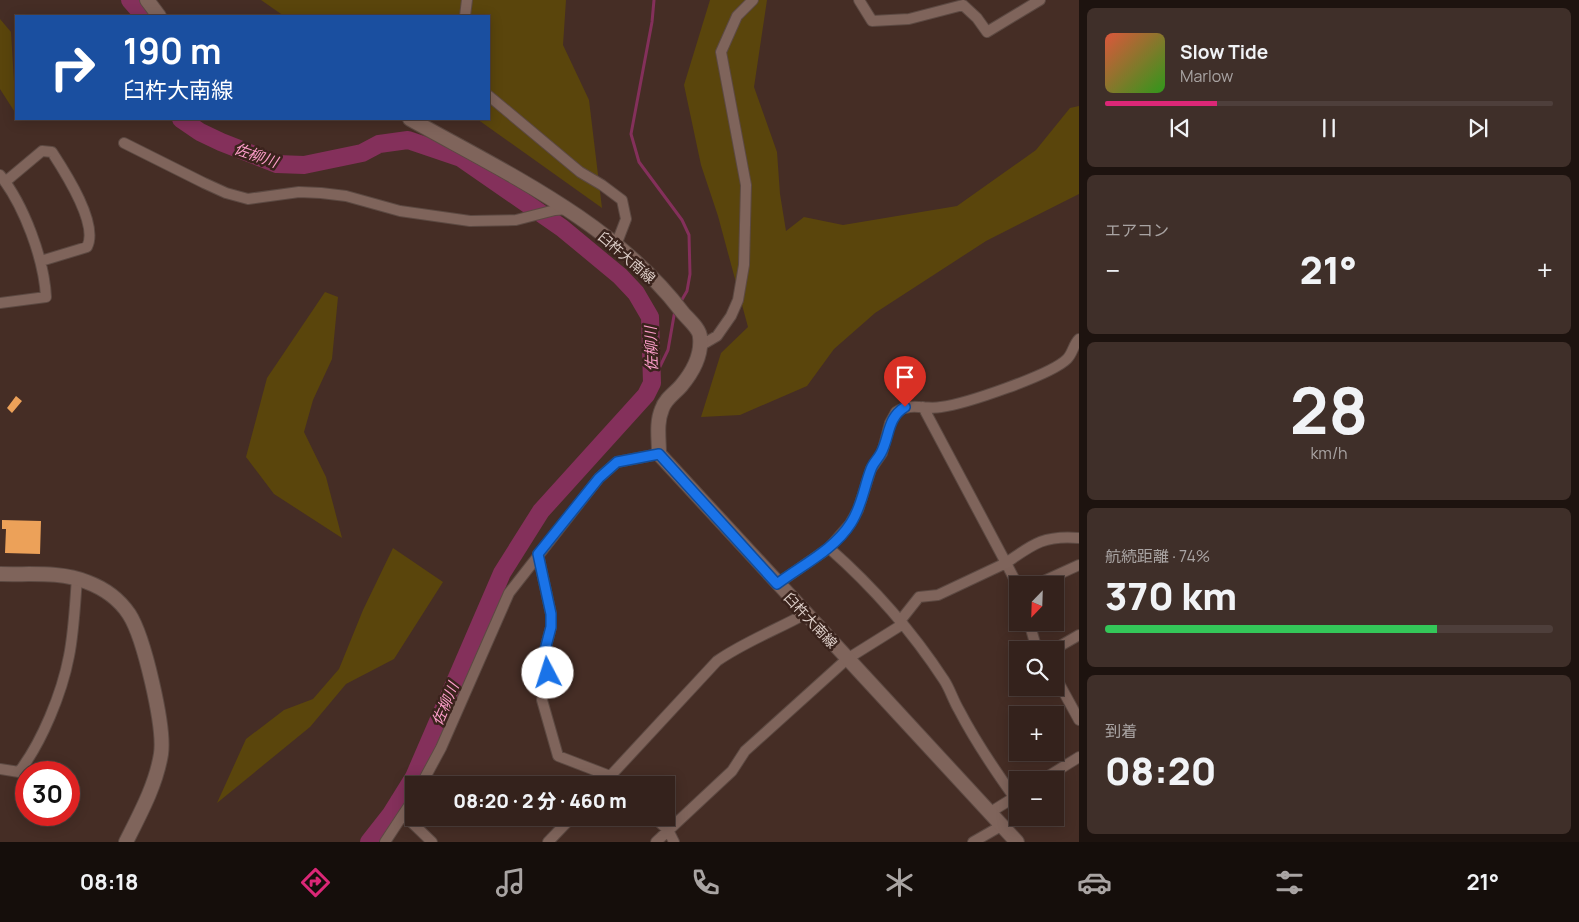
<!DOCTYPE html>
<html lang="ja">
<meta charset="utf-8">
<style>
body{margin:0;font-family:Manrope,"Noto Sans JP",sans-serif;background:#3f2f29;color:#f1f3f6;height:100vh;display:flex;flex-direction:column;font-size:19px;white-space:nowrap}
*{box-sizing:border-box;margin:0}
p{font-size:16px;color:#a9a4a3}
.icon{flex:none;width:28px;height:28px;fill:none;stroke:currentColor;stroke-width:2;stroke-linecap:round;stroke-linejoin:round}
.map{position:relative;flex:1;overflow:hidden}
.side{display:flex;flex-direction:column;gap:8px;padding:8px;background:#1d130f;width:500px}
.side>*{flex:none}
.hud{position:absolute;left:15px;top:15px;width:475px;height:105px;border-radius:0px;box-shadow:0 2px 12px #0003,0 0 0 1px #4e3f3b;background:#1a4fa0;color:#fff;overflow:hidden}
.needle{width:32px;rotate:203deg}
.tools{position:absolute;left:1009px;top:576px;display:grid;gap:10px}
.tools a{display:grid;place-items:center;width:55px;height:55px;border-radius:0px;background:#34221c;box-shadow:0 2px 12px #0003,0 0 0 1px #4e3f3b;font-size:25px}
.speed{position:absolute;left:15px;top:761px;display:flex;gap:10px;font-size:25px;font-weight:700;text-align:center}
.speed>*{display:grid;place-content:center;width:65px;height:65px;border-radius:50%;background:#34221c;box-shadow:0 2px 12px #0003,0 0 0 1px #4e3f3b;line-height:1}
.speed .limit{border:8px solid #d22;background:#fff;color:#111}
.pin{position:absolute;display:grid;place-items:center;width:42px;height:42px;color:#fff;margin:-51px -21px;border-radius:50% 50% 50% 0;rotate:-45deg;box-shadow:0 0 5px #0007}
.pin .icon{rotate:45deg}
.me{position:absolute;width:55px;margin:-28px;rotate:355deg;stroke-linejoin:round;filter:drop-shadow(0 0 4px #0008)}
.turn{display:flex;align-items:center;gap:18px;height:105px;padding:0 25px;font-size:22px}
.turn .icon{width:65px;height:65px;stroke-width:2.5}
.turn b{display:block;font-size:35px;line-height:42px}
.big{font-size:38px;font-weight:800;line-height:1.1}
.side .tile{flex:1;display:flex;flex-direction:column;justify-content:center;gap:8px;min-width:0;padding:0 18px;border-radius:8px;background:#3f2f29}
.side .dial{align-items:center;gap:0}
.dial b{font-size:65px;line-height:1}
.song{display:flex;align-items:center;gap:15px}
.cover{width:60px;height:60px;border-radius:8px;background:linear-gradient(135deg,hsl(10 70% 55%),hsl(110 70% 35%))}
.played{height:5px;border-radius:2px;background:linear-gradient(90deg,#db2777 25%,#4e3f3b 25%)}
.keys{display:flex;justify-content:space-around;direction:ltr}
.heat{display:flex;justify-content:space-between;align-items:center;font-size:28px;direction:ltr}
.charge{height:8px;border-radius:4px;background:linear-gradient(90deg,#34c759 74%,#4e3f3b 0)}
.trip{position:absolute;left:405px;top:776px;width:270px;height:50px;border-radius:0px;background:#34221c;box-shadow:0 2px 12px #0003,0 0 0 1px #4e3f3b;font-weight:800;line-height:50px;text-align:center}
.tabs{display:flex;height:80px;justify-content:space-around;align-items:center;background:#150e0b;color:#a9a4a3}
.tabs .icon{width:35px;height:35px}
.tabs .selected{color:#db2777}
.tabs b{font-size:22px;color:#f1f3f6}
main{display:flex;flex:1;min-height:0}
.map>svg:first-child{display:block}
.green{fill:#5a450c}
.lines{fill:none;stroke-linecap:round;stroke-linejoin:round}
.stream{stroke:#84305b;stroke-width:3}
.river{stroke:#84305b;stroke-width:18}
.building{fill:#eca159}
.minor-casing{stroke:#5c4942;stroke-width:12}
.tertiary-casing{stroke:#5c4942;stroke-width:16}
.secondary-casing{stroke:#5c4942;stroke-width:16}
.minor{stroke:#7f645b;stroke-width:10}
.tertiary{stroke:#7f645b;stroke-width:14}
.secondary{stroke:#7f645b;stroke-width:14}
.route-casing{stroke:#114b97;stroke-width:12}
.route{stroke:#1a73e8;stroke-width:9}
.labels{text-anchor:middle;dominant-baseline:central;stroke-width:5;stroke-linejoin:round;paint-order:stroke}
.street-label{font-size:14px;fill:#ddcec8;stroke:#3a231c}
.water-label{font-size:15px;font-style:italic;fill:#fc9dc9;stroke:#3a231c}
</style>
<main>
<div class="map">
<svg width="1079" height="842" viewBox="0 0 1079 842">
<rect width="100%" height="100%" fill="#452d25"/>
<!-- green -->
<path class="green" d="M261,0h305l-3,45 26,55 13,108 -125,-89h12v-103h-205z
M710,0h57l-13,87 23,65 3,42 6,37 18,-14 39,8 114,-19 79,-56 34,-42 9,-2v88l-93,47 -111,72 -41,36 -27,37 -67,29 -39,2 20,-64 27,-26 -30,-111 -17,-51 -17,-80z
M0,19l11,13 5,82 -16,-25z
M325,292l13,5 -6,62 -19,41 -9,32 22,45 16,61 -68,-44 -28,-37 21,-79z
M393,548l50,34 -49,77 -48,25 -36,43 -93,76 29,-64 38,-29 29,-11 26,-30 24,-59z"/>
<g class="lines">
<!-- stream -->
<path class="stream" d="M654,0l-2,22 -21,112 8,28 43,58 7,15 1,39 -3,17 -7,12
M652,383l16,-33 7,-40"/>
<!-- river -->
<path class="river" d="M130,0l14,16
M181,119l19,13 21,10 56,22 27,1 58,-12 17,-9 29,-4 53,18 101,70 58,48 16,17 14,24 2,66 -6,12 -105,116 -39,62 -88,204 -23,37 -22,28"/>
</g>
<!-- building -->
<path class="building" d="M16,396l6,5 -10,12 -5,-5z
M2,520l39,1 -1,33 -35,-1 1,-24h-4z"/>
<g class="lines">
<defs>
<path id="minor" d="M859,0l13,21 37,-2 54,-14 14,13 10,14 53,-32
M465,16l2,-16
M489,96l91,76 22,13 20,15 4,19 -10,26
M124,143l80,40 22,10 22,6 51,-7 22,1 25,3 54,15 70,10 46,-1 39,-10 13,-1
M0,175c24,30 44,84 46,122l-46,6
M5,182l37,-31 10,1c13,20 47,72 35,95l-46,14
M700,346l17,-10 14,-20 7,-16 6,-35 2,-80 -25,-133 16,-36 16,-16
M923,407l83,156c27,-19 38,-28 73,-25
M829,548c43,38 83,83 115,132 6,9 9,20 15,30 16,31 35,59 55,87
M538,554l13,60v13l-6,23 3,8v15l-6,27 16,56 52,20 10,9
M777,584l52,-36 21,-24 8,-14 13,-41 11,-16 8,-30 6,-11c16,-10 28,-2 45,-5 24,-3 110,-32 126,-48 6,-6 6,-14 12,-20
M1035,585l44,-20
M900,621l19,-24 19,-2 68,-32 12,23
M1029,622l8,28
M1053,650l26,-15
M1055,676l24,44
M0,769l19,3c23,-30 43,-79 50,-116 5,-25 6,-52 8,-78
M1042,780l37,-23
M421,785l20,-37 68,-155 90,-115 18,-16 42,-8
M602,785l115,-124c27,-19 59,-31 88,-47
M989,813l29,-18
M404,815l28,27
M655,818l13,12 6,12
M385,842l29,-44
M548,842l23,-24
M656,842l76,-71 13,-20 102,-92 56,-35
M973,842l28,-16"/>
<path id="tertiary" d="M0,574c28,1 61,-3 87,8 16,6 32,17 42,32 15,23 36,113 32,140 -5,31 -21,60 -35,88"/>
<path id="secondary" d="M147,0l12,16
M410,119c96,54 205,104 273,194 5,6 17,16 17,24 2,18 -8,36 -19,49 -6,7 -16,13 -19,23 -6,14 -3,30 -3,45l358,388"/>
</defs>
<!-- minor casing -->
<use href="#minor" class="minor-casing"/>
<!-- tertiary casing -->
<use href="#tertiary" class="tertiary-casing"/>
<!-- secondary casing -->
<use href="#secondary" class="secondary-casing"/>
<!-- minor -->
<use href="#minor" class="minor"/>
<!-- tertiary -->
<use href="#tertiary" class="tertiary"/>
<!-- secondary -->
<use href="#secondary" class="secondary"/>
</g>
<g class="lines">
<defs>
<path id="route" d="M548,673v-15l-3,-8 6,-23v-13l-13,-60 61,-76 18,-16 42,-8 118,130c25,-19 57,-34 74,-61 11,-17 13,-36 20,-54 2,-6 7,-10 10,-16 9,-17 6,-35 24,-46"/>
</defs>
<!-- route casing -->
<use href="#route" class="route-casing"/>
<!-- route -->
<use href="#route" class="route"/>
</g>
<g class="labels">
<!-- street labels -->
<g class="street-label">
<text transform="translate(627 257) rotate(41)">臼杵大南線</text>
<text transform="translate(811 620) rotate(47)">臼杵大南線</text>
</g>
<!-- water labels -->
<g class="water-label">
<text transform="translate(256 155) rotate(19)">佐柳川</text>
<text transform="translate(651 349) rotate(-92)">佐柳川</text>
<text transform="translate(445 704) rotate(-67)">佐柳川</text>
</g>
</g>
</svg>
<div class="tools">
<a><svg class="needle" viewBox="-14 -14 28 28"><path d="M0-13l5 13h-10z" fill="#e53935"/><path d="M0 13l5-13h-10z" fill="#a9a4a3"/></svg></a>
<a><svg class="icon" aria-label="search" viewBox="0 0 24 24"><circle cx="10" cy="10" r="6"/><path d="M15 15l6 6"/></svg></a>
<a>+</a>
<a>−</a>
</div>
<div class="speed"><div class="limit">30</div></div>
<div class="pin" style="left:905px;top:407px;background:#d93025"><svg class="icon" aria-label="arrive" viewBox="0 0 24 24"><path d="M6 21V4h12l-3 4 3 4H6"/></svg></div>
<svg class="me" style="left:548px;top:673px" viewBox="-20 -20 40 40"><circle r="19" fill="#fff"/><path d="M0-13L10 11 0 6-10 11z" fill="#1a73e8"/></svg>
<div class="trip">08:20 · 2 分 · 460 m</div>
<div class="hud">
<div class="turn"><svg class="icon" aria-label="right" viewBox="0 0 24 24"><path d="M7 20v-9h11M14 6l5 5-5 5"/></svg><div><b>190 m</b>臼杵大南線</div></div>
</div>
</div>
<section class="side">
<div class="tile">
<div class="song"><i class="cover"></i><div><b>Slow Tide</b><p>Marlow</p></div></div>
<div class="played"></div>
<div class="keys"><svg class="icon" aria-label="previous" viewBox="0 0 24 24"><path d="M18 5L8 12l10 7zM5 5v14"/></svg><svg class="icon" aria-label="pause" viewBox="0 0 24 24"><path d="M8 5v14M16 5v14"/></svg><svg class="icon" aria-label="next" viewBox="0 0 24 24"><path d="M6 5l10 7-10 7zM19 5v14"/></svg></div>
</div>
<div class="tile"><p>エアコン</p>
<div class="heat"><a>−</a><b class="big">21°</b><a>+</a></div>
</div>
<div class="tile dial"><b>28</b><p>km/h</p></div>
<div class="tile"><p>航続距離 · 74%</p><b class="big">370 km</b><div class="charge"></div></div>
<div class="tile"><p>到着</p><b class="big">08:20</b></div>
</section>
</main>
<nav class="tabs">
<b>08:18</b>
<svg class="icon selected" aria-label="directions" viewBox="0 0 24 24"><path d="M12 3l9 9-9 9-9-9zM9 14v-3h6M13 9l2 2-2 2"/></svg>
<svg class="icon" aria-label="music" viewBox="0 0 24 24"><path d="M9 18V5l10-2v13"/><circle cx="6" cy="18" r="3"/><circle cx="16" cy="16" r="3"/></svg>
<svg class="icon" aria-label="phone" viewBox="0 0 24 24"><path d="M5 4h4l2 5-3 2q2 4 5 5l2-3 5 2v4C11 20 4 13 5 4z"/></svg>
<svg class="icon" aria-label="climate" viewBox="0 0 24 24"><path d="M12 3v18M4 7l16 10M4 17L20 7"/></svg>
<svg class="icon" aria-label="car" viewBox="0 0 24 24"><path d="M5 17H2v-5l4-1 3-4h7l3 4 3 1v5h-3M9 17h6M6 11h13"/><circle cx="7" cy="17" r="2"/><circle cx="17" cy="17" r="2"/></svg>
<svg class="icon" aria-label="filters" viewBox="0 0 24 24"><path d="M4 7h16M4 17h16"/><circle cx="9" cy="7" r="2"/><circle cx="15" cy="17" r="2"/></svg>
<b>21°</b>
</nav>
